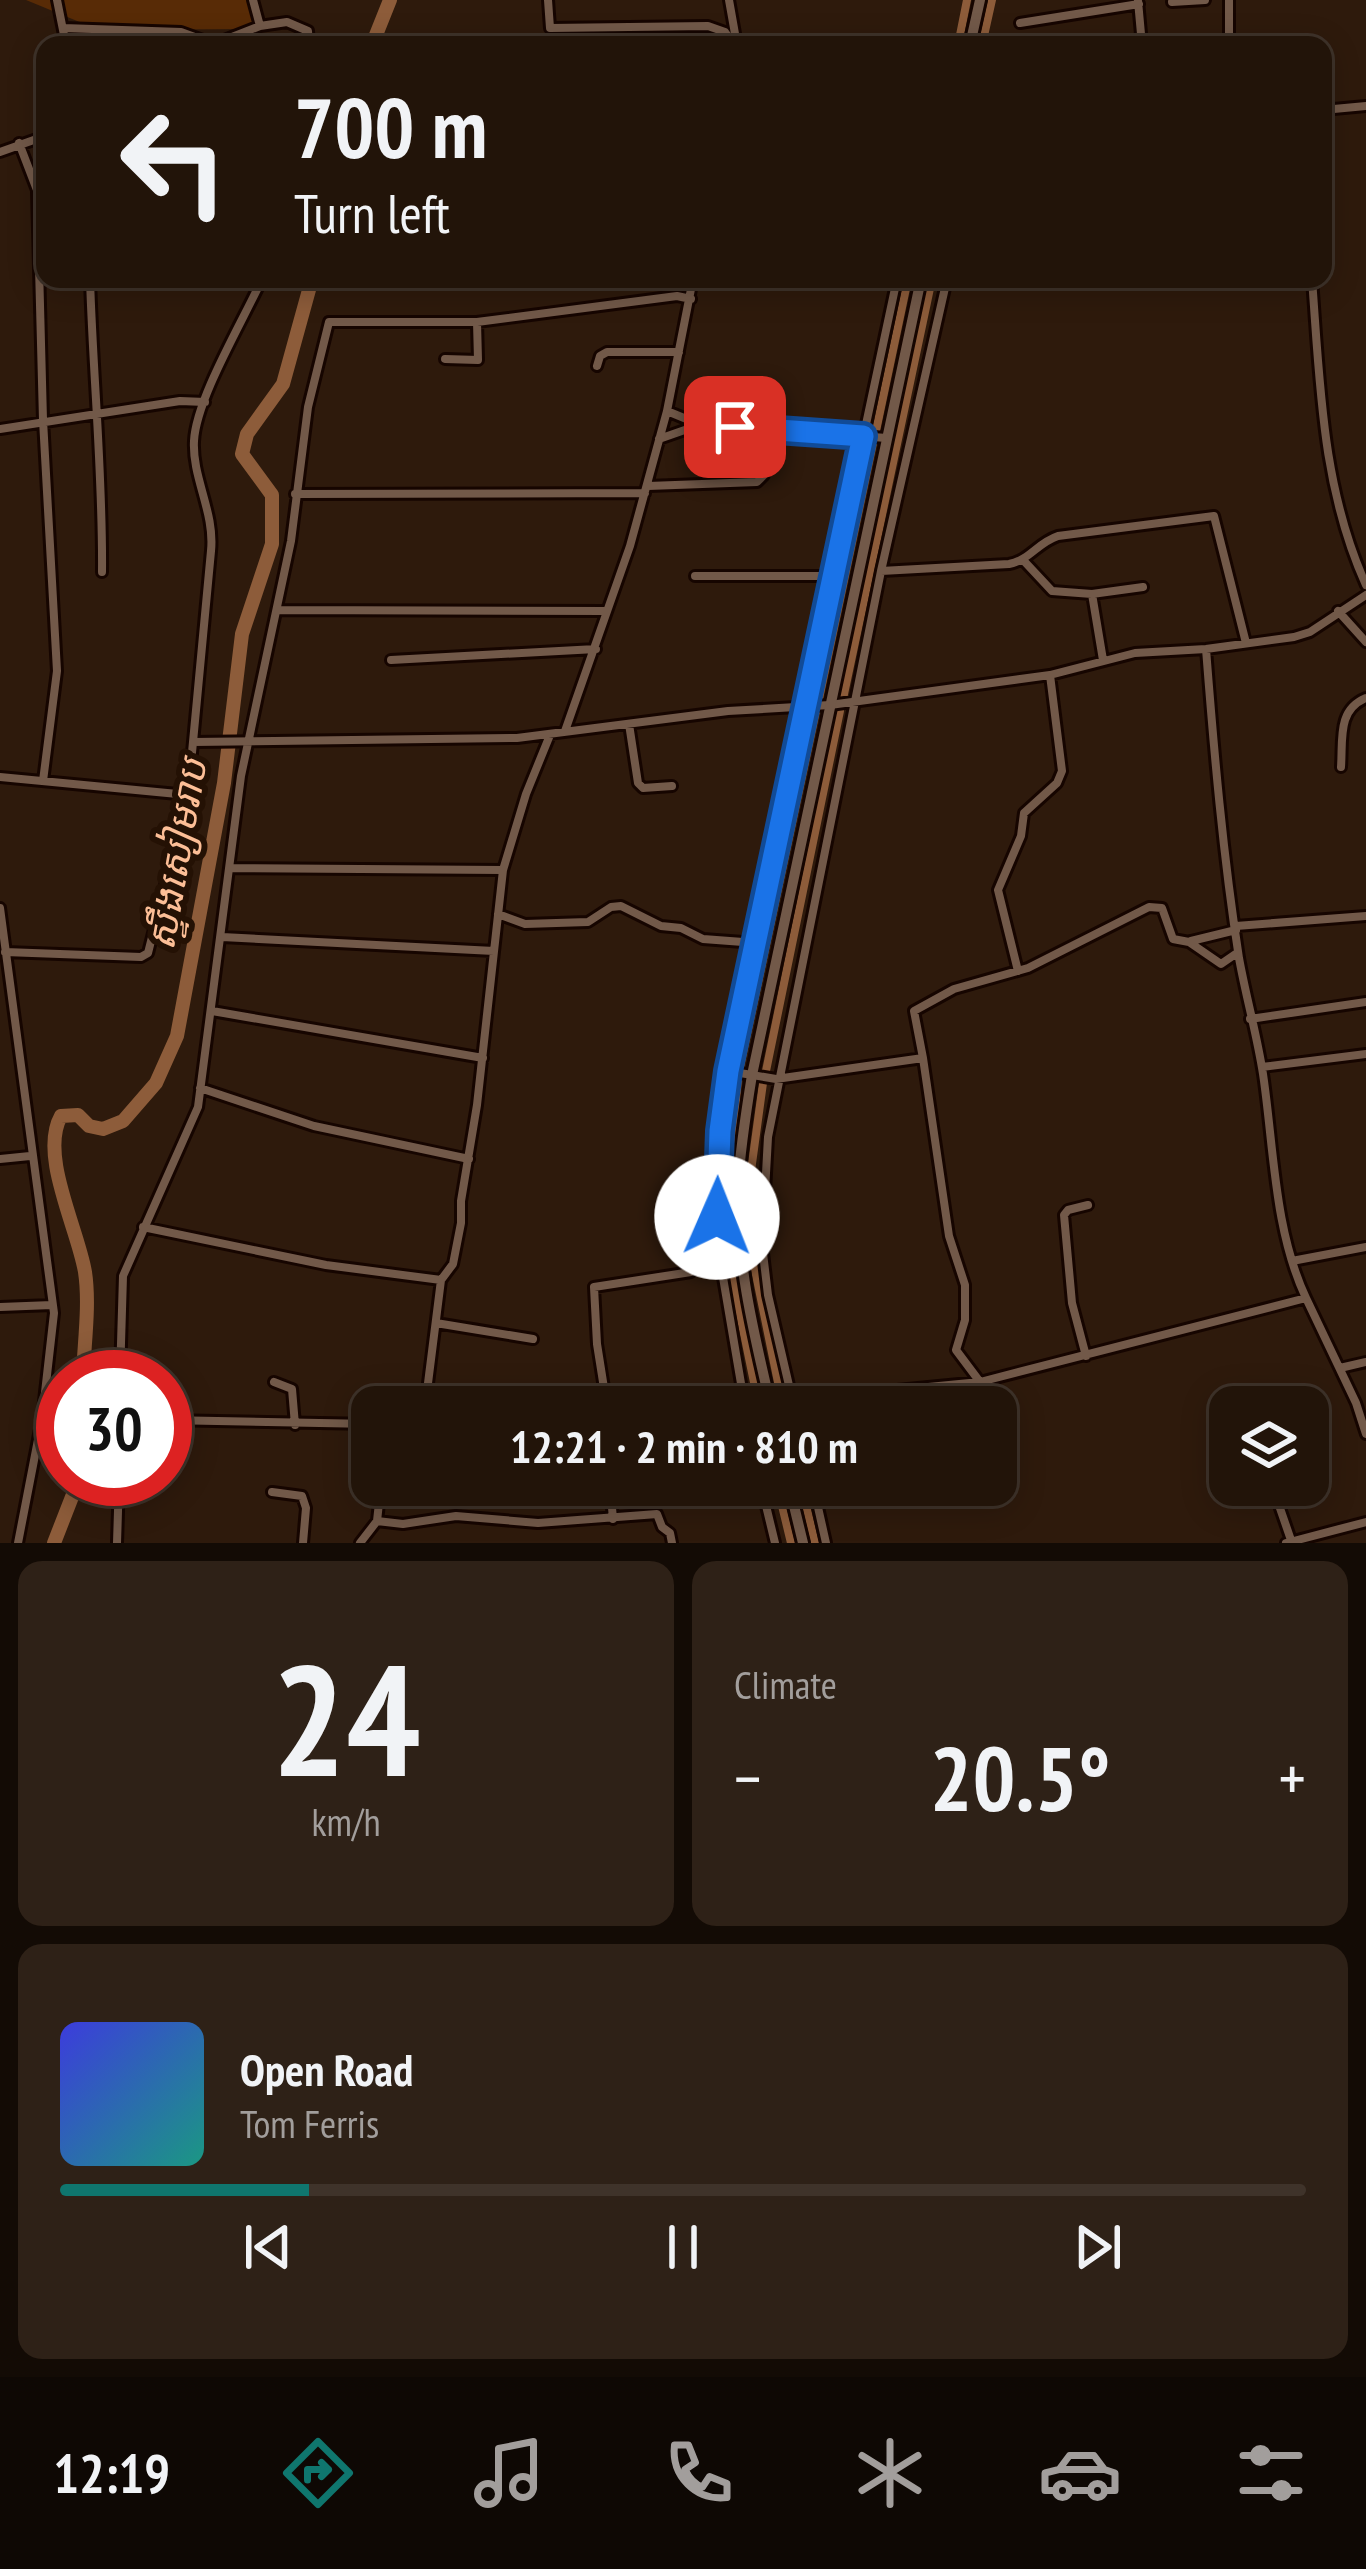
<!DOCTYPE html>
<meta charset="utf-8">
<style>
body{margin:0;font-family:"PT Sans Narrow","Noto Sans Khmer",sans-serif;background:#2e2117;color:#f1f3f6;height:100vh;display:flex;flex-direction:column;font-size:45px;white-space:nowrap}
*{box-sizing:border-box;margin:0}
p{font-size:39px;color:#a29e9c}
.icon{flex:none;width:66px;height:66px;fill:none;stroke:currentColor;stroke-width:2;stroke-linecap:round;stroke-linejoin:round}
.map{position:relative;height:1543px;overflow:hidden}
.side{display:flex;flex-direction:column;gap:18px;padding:18px;background:#130b05;flex:1}
.side>*{flex:none}
.top-card{position:absolute;left:36px;top:36px;width:1296px;height:252px;border-radius:24px;box-shadow:0 6px 30px #0003,0 0 0 3px #3f332a;background:#221409;color:#f1f3f6;overflow:hidden}
.tools{position:absolute;left:1209px;top:1386px;display:grid;gap:24px}
.tools a{display:grid;place-items:center;width:120px;height:120px;border-radius:24px;background:#221409;box-shadow:0 6px 30px #0003,0 0 0 3px #3f332a;font-size:60px}
.speed{position:absolute;left:36px;top:1350px;display:flex;gap:24px;font-size:60px;font-weight:700;text-align:center}
.speed>*{display:grid;place-content:center;width:156px;height:156px;border-radius:50%;background:#221409;box-shadow:0 6px 30px #0003,0 0 0 3px #3f332a;line-height:1}
.speed .limit{border:18px solid #d22;background:#fff;color:#111}
.pin{position:absolute;display:grid;place-items:center;width:102px;height:102px;color:#fff;margin:-51px;border-radius:24px;box-shadow:0 6px 18px #0006}
.me{position:absolute;width:132px;margin:-66px;rotate:1deg;stroke-linejoin:round;filter:drop-shadow(0 0 9px #0008)}
.turn{display:flex;align-items:center;gap:42px;height:252px;padding:0 60px;font-size:54px}
.turn .icon{width:156px;height:156px;stroke-width:2.5}
.turn b{display:block;font-size:84px;line-height:102px}
.big{font-size:90px;font-weight:700;line-height:1.1}
.side .tile{flex:1;display:flex;flex-direction:column;justify-content:center;gap:18px;min-width:0;padding:0 42px;border-radius:24px;background:#2e2117}
.side .dial{align-items:center;gap:0}
.dial b{font-size:156px;line-height:1}
.song{display:flex;align-items:center;gap:36px}
.cover{width:144px;height:144px;border-radius:18px;background:linear-gradient(135deg,hsl(240 70% 55%),hsl(170 70% 35%))}
.played{height:12px;border-radius:6px;background:linear-gradient(90deg,#0f766e 20%,#3f332a 20%)}
.keys{display:flex;justify-content:space-around;direction:ltr}
.heat{display:flex;justify-content:space-between;align-items:center;font-size:66px;direction:ltr}
.side .tiles{flex:1;display:grid;gap:18px;grid-template-columns:1fr 1fr}
.tile:last-child{grid-column:span 2}
.trip{position:absolute;left:351px;top:1386px;width:666px;height:120px;border-radius:24px;background:#221409;box-shadow:0 6px 30px #0003,0 0 0 3px #3f332a;font-weight:700;line-height:120px;text-align:center}
.menu{display:flex;height:192px;justify-content:space-around;align-items:center;background:#0e0804;color:#a29e9c}
.menu .icon{width:84px;height:84px}
.menu .selected{color:#0f766e}
.menu b{font-size:54px;color:#f1f3f6}
.map>svg:first-child{display:block}
.green{fill:#582b06}
.lines{fill:none;stroke-linecap:round;stroke-linejoin:round}
.canal{stroke:#8d5c3a;stroke-width:8}
.river{stroke:#8d5c3a;stroke-width:14}
.street-casing{stroke:#160500;stroke-width:14}
.secondary-casing{stroke:#160500;stroke-width:16}
.street{stroke:#725949;stroke-width:8}
.secondary{stroke:#725949;stroke-width:10}
.route-casing{stroke:#114b97;stroke-width:30}
.route{stroke:#1a73e8;stroke-width:21}
.labels{text-anchor:middle;dominant-baseline:central;stroke-width:12;stroke-linejoin:round;paint-order:stroke}
.water-label{font-size:39px;font-style:italic;fill:#fcbe96;stroke:#241104}
</style>
<div class="map">
<svg width="1366" height="1543" viewBox="0 0 1366 1543">
<rect width="100%" height="100%" fill="#2e1a0c"/>
<!-- green -->
<path class="green" d="M26,0h230l2,29 -159,1z"/>
<g class="lines">
<!-- canal -->
<path class="canal" d="M958,45l9,-45
M982,45l10,-45
M876,431l32,-152
M819,699l54,-256
M843,699l89,-420
M740,1067l76,-356
M766,1071l74,-360
M738,1079l-12,128 6,68 27,132
M763,1083l-12,88 1,84 31,152
M777,1485l14,58
M801,1485l14,58"/>
<!-- river -->
<path class="river" d="M372,45l18,-45
M83,1377c1,-33 7,-72 2,-105 -7,-43 -46,-117 -24,-156l17,-1 11,11 14,3 20,-8 33,-38 21,-47 47,-253 18,-149 30,-90v-49l-30,-41 5,-20 36,-50 29,-105
M54,1543l25,-64"/>
<defs>
<path id="street" d="M57,0l9,45
M253,0l7,26 27,-4 21,9 1,14
M548,0l2,28 158,-2 17,6 9,13
M729,0l8,45
M1138,1l4,44
M1172,2l33,-2
M1020,23l119,-19
M63,28l118,4 33,12 46,-18
M1229,45v-45
M1323,110l43,-4
M19,143l18,47 6,230 14,251 -14,110
M0,152l45,-16
M90,279c3,98 13,195 12,293
M1312,279c8,105 10,209 54,306
M445,359l33,1 -1,-38
M597,366l3,-10 7,-4h72
M667,411l34,14 186,13
M0,429l180,-28 25,1
M659,439l40,-14
M648,486l109,-4 7,-7 5,-46
M295,494l350,-1
M1024,561l28,30 40,3
M881,571l128,-7c21,-4 28,-21 49,-28l156,-20 32,127
M695,576h139
M277,610l329,1
M1338,611l28,31
M391,660l205,-11
M1103,660l-11,-66 51,-7
M629,724l9,59 5,5 29,-2
M565,731l65,-185 37,-135 26,-132
M193,742l324,-4 211,-27 102,-6 220,-30 85,-22 71,-4 88,-12 16,-5 56,-37
M1341,767c2,-28 -4,-57 25,-69
M0,777l188,18
M231,868l272,2
M0,908l54,405 -12,106 -24,124
M498,914l27,10 63,-2 23,-15 10,-1 40,20 20,2 22,11 40,3 9,11
M1236,926l130,-10
M222,937l272,14
M1191,941l45,-11
M5,952l136,5 7,-4 40,-158 23,-244c4,-39 -19,-73 -17,-110 2,-42 49,-120 68,-162
M1018,971l-20,-81 23,-54 3,-23 33,-30 5,-12 -12,-96
M212,1011l271,47
M1250,1019l116,-17
M923,1058l26,178 16,49v35l-9,30 24,32
M1262,1067l104,-13
M728,1071l48,8 147,-21 -9,-47 40,-22 74,-21 121,-61 13,1 11,31 16,3 32,22 16,-11
M200,1088l114,38 155,33
M0,1159l30,-3
M143,1227l183,38 115,15
M1292,1261l74,-14
M1306,1298l50,105 10,31
M0,1307l52,-2
M436,1323l97,16
M1086,1356l-14,-53 -8,-88 4,-5 20,-5
M1340,1368l26,-6
M120,1377l3,-101 75,-169 43,-331 50,-235 17,-134 21,-85h148l200,-26 14,3
M274,1382l18,7 3,36
M426,1392l78,10
M425,1407l16,-127 12,-16 8,-41v-22l16,-96 26,-235 23,-76 24,-59
M607,1407l-10,-63 -3,-57 97,-15 19,-16 9,-1
M745,1407l-27,-159 2,-117 8,-60 169,-792
M794,1407l-26,-112 -6,-50 6,-108 113,-566 66,-292
M879,1407l8,-16 93,-9 326,-84c-32,-68 -32,-150 -43,-224 -6,-39 -17,-77 -24,-116 -16,-103 -25,-206 -33,-309
M165,1420l207,4
M610,1485l3,34
M761,1485l14,58
M813,1485l13,58
M1272,1485l20,58
M272,1492l30,4 4,12 -3,35
M377,1521l26,3 53,-8 82,7 119,-9 5,13 8,6 2,10
M117,1543l2,-64
M360,1543l17,-22 4,-36
M1286,1543l80,-21"/>
<path id="secondary" d="M970,45l10,-45
M771,1407c-17,-73 -35,-145 -33,-221 2,-37 8,-74 14,-111l169,-796
M789,1485l14,58"/>
</defs>
<!-- street casing -->
<use href="#street" class="street-casing"/>
<!-- secondary casing -->
<use href="#secondary" class="secondary-casing"/>
<!-- street -->
<use href="#street" class="street"/>
<!-- secondary -->
<use href="#secondary" class="secondary"/>
</g>
<g class="lines">
<defs>
<path id="route" d="M717,1217l3,-86 8,-60 135,-635 -128,-9"/>
</defs>
<!-- route casing -->
<use href="#route" class="route-casing"/>
<!-- route -->
<use href="#route" class="route"/>
</g>
<g class="labels">
<!-- water labels -->
<g class="water-label">
<text transform="translate(176 854) rotate(-80)">ស្ទឹងសៀមរាប</text>
</g>
</g>
</svg>
<div class="tools">
<a><svg class="icon" aria-label="layers" viewBox="0 0 24 24"><path d="M12 4l9 5-9 5-9-5zM3 14l9 5 9-5"/></svg></a>
</div>
<div class="speed"><div class="limit">30</div></div>
<div class="pin" style="left:735px;top:427px;background:#d93025"><svg class="icon" aria-label="arrive" viewBox="0 0 24 24"><path d="M6 21V4h12l-3 4 3 4H6"/></svg></div>
<svg class="me" style="left:717px;top:1217px" viewBox="-20 -20 40 40"><circle r="19" fill="#fff"/><path d="M0-13L10 11 0 6-10 11z" fill="#1a73e8"/></svg>
<div class="trip">12:21 · 2 min · 810 m</div>
<div class="top-card">
<div class="turn"><svg class="icon" aria-label="left" viewBox="0 0 24 24"><path d="M17 20v-9H6M10 6l-5 5 5 5"/></svg><div><b>700 m</b>Turn left</div></div>
</div>
</div>
<section class="side">
<div class="tiles">
<div class="tile dial"><b>24</b><p>km/h</p></div>
<div class="tile"><p>Climate</p>
<div class="heat"><a>−</a><b class="big">20.5°</b><a>+</a></div>
</div>
<div class="tile">
<div class="song"><i class="cover"></i><div><b>Open Road</b><p>Tom Ferris</p></div></div>
<div class="played"></div>
<div class="keys"><svg class="icon" aria-label="previous" viewBox="0 0 24 24"><path d="M18 5L8 12l10 7zM5 5v14"/></svg><svg class="icon" aria-label="pause" viewBox="0 0 24 24"><path d="M8 5v14M16 5v14"/></svg><svg class="icon" aria-label="next" viewBox="0 0 24 24"><path d="M6 5l10 7-10 7zM19 5v14"/></svg></div>
</div>
</div>
</section>
<nav class="menu">
<b>12:19</b>
<svg class="icon selected" aria-label="directions" viewBox="0 0 24 24"><path d="M12 3l9 9-9 9-9-9zM9 14v-3h6M13 9l2 2-2 2"/></svg>
<svg class="icon" aria-label="music" viewBox="0 0 24 24"><path d="M9 18V5l10-2v13"/><circle cx="6" cy="18" r="3"/><circle cx="16" cy="16" r="3"/></svg>
<svg class="icon" aria-label="phone" viewBox="0 0 24 24"><path d="M5 4h4l2 5-3 2q2 4 5 5l2-3 5 2v4C11 20 4 13 5 4z"/></svg>
<svg class="icon" aria-label="climate" viewBox="0 0 24 24"><path d="M12 3v18M4 7l16 10M4 17L20 7"/></svg>
<svg class="icon" aria-label="car" viewBox="0 0 24 24"><path d="M5 17H2v-5l4-1 3-4h7l3 4 3 1v5h-3M9 17h6M6 11h13"/><circle cx="7" cy="17" r="2"/><circle cx="17" cy="17" r="2"/></svg>
<svg class="icon" aria-label="filters" viewBox="0 0 24 24"><path d="M4 7h16M4 17h16"/><circle cx="9" cy="7" r="2"/><circle cx="15" cy="17" r="2"/></svg>
</nav>
